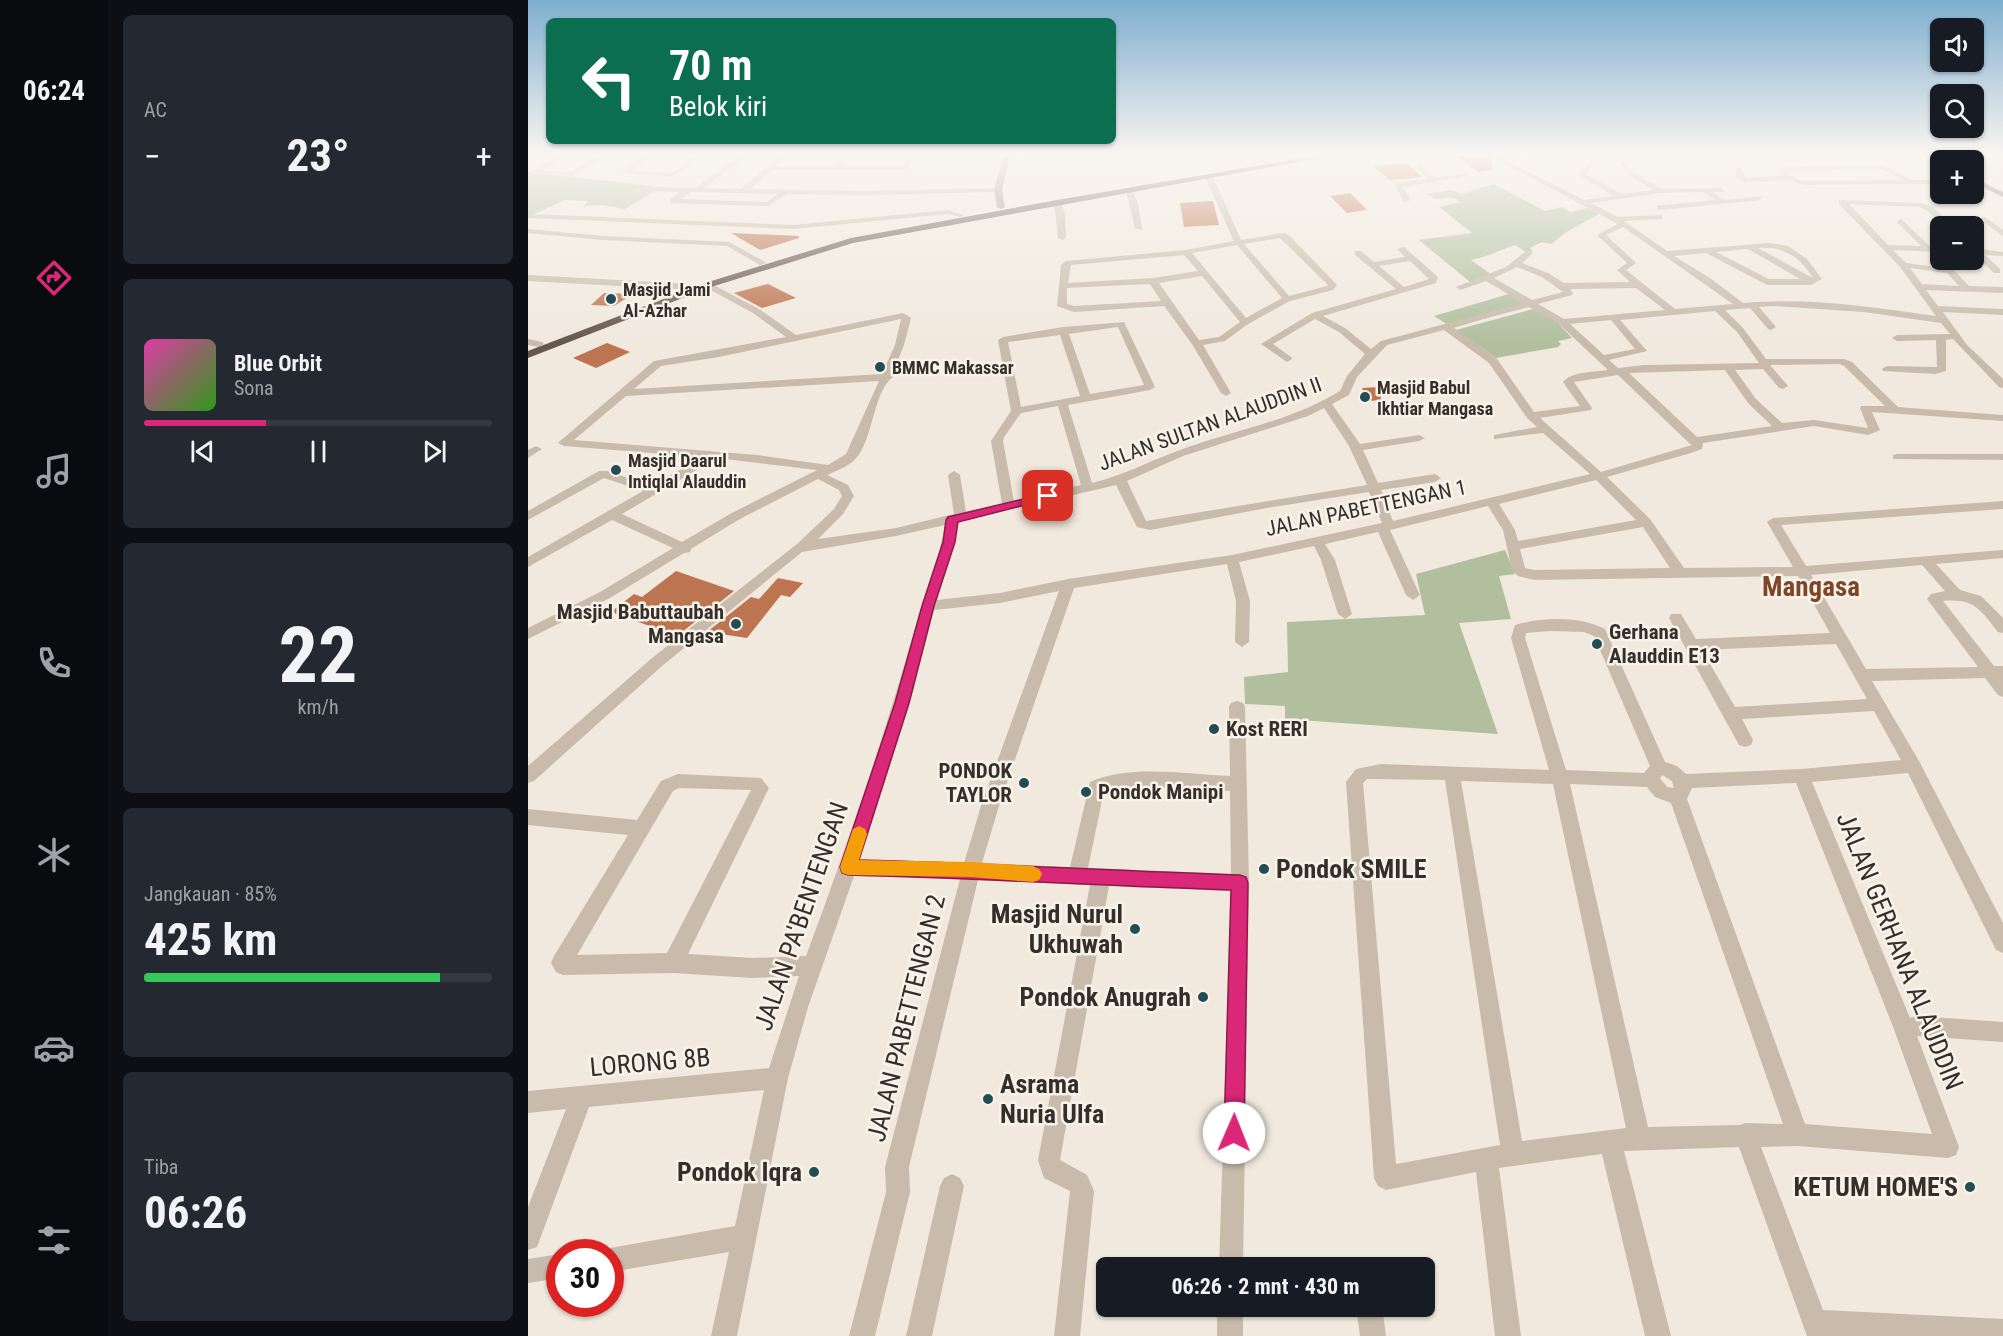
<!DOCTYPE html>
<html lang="id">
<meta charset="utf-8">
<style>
body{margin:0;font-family:"Roboto Condensed",sans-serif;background:#242831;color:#f1f3f6;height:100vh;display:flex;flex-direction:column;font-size:22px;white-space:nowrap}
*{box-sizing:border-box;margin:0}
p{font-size:20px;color:#9ea1a6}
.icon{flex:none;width:33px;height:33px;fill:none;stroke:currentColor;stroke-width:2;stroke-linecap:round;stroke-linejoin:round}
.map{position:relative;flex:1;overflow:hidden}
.panel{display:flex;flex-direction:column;gap:15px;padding:15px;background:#0d0f14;width:420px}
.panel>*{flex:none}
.hud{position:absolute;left:18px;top:18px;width:570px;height:126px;border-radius:9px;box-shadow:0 2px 4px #0004;background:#0b6e4f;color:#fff;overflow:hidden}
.fabs{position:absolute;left:1402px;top:18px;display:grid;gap:12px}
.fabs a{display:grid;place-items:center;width:54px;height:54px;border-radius:9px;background:#171b24;box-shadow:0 2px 4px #0004;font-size:30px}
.speed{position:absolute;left:18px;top:1239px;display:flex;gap:12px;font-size:30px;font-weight:700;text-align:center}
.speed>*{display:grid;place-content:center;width:78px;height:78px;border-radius:50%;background:#171b24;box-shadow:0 2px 4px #0004;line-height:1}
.speed .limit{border:9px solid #d22;background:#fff;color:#111}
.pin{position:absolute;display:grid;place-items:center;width:51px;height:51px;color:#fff;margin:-26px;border-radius:12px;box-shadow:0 3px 9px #0006}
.me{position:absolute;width:66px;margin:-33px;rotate:1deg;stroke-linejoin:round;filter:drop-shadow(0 0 4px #0008)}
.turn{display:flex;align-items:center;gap:21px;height:126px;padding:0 24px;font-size:27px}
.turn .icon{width:78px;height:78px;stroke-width:2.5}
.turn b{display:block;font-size:42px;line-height:51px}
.big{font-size:45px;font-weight:700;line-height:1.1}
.panel .tile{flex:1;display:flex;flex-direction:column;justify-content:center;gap:9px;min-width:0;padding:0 21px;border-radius:9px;background:#242831}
.panel .dial{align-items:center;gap:0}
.dial b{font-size:78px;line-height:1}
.song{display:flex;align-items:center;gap:18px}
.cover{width:72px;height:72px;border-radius:9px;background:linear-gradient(135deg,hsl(320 70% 55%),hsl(110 70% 35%))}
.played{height:6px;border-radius:3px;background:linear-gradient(90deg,#db2777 35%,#363941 35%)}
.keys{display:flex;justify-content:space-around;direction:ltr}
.heat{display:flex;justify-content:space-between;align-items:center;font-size:33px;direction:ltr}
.charge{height:9px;border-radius:4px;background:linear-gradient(90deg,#34c759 85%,#363941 0)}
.trip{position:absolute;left:568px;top:1257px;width:339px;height:60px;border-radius:9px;background:#171b24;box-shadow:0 2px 4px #0004;font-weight:700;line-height:60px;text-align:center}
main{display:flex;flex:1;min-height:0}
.dock{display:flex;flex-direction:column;width:108px;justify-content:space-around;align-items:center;background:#090b0e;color:#9ea1a6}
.dock .icon{width:42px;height:42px}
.dock .on{color:#db2777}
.dock b{font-size:27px;color:#f1f3f6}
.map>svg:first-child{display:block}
.green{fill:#b1bf9f}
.building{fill:#bd7450}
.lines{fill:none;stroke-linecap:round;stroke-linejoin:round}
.minor{fill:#c8bbab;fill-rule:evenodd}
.secondary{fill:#9b8a7c;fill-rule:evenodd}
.primary{fill:#77675c;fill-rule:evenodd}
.trunk{fill:#66584e;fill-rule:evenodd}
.route{fill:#db2777;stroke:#8e194d;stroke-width:1.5}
.slow{fill:#f59e0b}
.poi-dot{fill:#224d55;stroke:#f8f3ea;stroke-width:2}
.labels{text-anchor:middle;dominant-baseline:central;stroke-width:5;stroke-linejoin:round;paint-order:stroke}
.far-poi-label{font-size:18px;font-weight:bold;fill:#362e29;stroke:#f8f3ea;text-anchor:start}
.street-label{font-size:21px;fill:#362e29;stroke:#f8f3ea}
.poi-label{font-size:21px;font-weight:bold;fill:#362e29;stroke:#f8f3ea;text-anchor:start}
.near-poi-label{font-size:26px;font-weight:bold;fill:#362e29;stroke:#f8f3ea;text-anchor:end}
.near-street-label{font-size:26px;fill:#362e29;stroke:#f8f3ea}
.district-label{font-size:27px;font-weight:bold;fill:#7f4528;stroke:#f8f3ea}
</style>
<main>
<nav class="dock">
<b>06:24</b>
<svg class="icon on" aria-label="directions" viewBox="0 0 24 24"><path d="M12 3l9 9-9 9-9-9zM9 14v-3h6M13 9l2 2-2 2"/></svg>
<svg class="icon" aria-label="music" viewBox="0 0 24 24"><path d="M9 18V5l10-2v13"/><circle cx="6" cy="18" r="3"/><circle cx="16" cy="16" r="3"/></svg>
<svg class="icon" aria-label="phone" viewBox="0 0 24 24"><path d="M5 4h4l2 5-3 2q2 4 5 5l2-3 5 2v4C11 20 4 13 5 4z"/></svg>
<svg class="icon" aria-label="climate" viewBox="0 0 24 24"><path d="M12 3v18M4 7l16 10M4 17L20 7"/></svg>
<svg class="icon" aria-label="car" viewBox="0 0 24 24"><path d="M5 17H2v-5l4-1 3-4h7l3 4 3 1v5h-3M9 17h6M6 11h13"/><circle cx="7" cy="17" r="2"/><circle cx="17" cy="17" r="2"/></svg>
<svg class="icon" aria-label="filters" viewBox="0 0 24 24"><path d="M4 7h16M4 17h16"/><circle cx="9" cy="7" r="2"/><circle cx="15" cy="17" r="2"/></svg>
</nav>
<section class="panel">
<div class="tile"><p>AC</p>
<div class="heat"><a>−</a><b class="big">23°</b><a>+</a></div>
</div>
<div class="tile">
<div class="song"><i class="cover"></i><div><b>Blue Orbit</b><p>Sona</p></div></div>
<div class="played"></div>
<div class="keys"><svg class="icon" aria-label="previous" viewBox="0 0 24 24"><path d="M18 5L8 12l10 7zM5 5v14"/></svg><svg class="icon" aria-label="pause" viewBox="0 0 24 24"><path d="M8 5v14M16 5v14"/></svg><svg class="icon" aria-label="next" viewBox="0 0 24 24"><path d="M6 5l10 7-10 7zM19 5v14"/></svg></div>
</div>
<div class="tile dial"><b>22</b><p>km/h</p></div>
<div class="tile"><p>Jangkauan · 85%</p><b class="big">425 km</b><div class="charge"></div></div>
<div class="tile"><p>Tiba</p><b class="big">06:26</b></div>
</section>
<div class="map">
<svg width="1475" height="1336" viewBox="0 0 1475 1336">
<rect width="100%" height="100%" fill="#f1e9de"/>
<!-- green -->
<path class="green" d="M0,172l133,15 -36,22 -23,-4 -18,1 4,-5 -23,-1 -37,17z
M966,184l51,27 17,-4 8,5 18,-4 11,6 -31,17 -17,13 -9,-2 -12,6 3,4h-7l-11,-7c-17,6 -26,11 -44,15l21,15 -22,7 -51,-42 53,-7 -33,-26 21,-5 -8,-5 -16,2 -9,-5 25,-4 9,4z
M981,294l18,12 -74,22 -19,-12z
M1005,309l24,13 15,16 -14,3 3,3 -3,3 -62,11 -40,-28z
M977,550l10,24 -16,2 12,43 -52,4 39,111 -213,-15v-13l-40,-2 -1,-27 44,-5 -1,-50 138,-7 -9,-41z"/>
<!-- building -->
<path class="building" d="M927,155h31l6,4v11l-14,2z
M878,163l16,14 -33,3 -15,-14z
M822,193l17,17 -20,3 -17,-17z
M685,201l6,24 -35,2 -4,-24z
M203,233l68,3v2l-39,12z
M240,284l28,14 -34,10 -28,-15z
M76,293l29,1 -19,12 -23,-1z
M79,343l23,9 -34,16 -23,-10z
M852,387l1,13 -13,1 -6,-13z
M148,571l58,20 -57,45 -66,-24 23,-18 8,3z
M250,578l25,5 -13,14 -9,-2 -34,43 -40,-6 44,-35 8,2z"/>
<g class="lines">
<!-- minor -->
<path class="minor" d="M31,155h8l-24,15 28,2 30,-17h8l-37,21 -40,-4z
M119,155h8l-23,15 39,3 27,-18h7l-33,22 -49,-4v-2z
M213,155h7l-44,33 37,1 40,-34h7l-12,11h57l10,-11h12l-7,3 -7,8h61l8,-9 -11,-2h44l-25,2 -14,13h-132l-22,19 116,2 132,-3 4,2 -4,2 -132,3 -79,-1 -19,12 -98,-3v-4l11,-7 -34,-1 -20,4 -4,-2 24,-6 48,1zM163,192l87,2 -12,8 -85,-3z
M960,155h8l88,45 30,-4 -37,-22 14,-13 3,2 -9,11 37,20 31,-4 -22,-14 -10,-12 3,-2 11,12 26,15 61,-1 3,4h-12l11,8 39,-4 -3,4 -100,10h-3v-4l59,-6 -13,-8 -43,1 -69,10 26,14 45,-2v4h-3l-35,2 43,30 103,-8 18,3 19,13 15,20 -11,6h-44l-61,-32 -32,3 36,22 33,25c64,-6 130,4 193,13l-36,-49 -61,-63v-4h3l79,3 11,3 21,20h-8l-19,-16 -6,-3 -71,-3 39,41 33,1 -23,-23 -1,-2 4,-2 30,28 10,1v4l-48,-2 13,13 47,6 16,17 34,1v6l-77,-3 12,16 65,3v6l-60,-3 24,33 36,34v9l-4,-1 -46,-48 -7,1v31l-11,3 -52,-3 -1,-2 5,-3 50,1 -1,-27 -39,1 -5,-3 5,-3 53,-1 -9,-11 -77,-11 -91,-6 -14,1 17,20 -5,3 -3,-1 -18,-21 -25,2 18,18 23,31h78l8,3 46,45 105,8v6l-131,-9 8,18 -12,5 -54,-9 -111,17 -1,6 -11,4 -84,24 43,42 34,49 109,-1 -26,-45 6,-4 230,-17v8l-222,16 25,41 197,-16v8l-67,6 24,26 21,6 22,22v15l-5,-1c-18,-23 -24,-34 -55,-31l51,65h9v31l-5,-2 -13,-17 -113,3 47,80 84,162v30l-7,-3 -88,-177 -96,9 98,236 6,-2 87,6v20l-86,-6 42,111 -3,8 -8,3 -150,-12 -37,1 62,163 180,9v17h-196l-68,-189 -115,4 47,185h-26l-43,-182 -103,14 22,168h-26l-19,-164 -90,18 -8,-4 -4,-8 -28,-396 10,-13 25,-5 168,6 -38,-132 4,-13c27,-8 65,-9 90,4l60,133 12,4 9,8 115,-5 100,-9 -27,-49 -132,8 11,21 -2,5 -6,2 -6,-2 -70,-127 2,-4h10l15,25 134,-6 -32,-57 -263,4 -17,-4 -6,-6 -9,-40 -15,-24 -98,24 30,65 -7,5 -7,-5 -28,-63 -53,12 10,16 17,54 -7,5 -7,-5 -17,-54 -7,-14 -75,16 11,39 -1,41 -7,5 -7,-5 1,-41 -9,-37 -153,24 -75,218 -17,57 88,4 20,-85c38,-18 98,-8 140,-6l-1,-69 2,-4 6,-2 6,2 2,4 4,176 -6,385h-24l12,-377 -122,-5 -49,274 27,15 7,16 -14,145h-26l16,-145 -26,-13 -6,-18 52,-275 -112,-5 -69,287 1,25 -35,144h-26l37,-144 -1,-25 75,-288 -106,-3 -46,131 -20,71 -51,258h-26l18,-84 -119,20v-20h-9l9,-4 125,-22 29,-136 -175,17 -52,140 -9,3v-43l38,-98 -38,4v-22l241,-23 30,-92 -46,2 -80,-5 -110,2 -7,-3 -5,-9 3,-7 74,-121 -100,-10v-16l109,11 24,-39 17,-7 83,4 8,10 -81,166 65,4 53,-2c41,-110 79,-221 111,-335 9,-32 23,-63 28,-96l-49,11 -94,16 -140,114 -128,115 -6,2v-17l124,-108 145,-114 37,-35 8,-13 -3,-6 -21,-11 -80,41 -47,29 -1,3 -6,1 -74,45 -82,41v-11l72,-36 73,-44 -61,-28 -84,47v-10l115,-66 -39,-13 -76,42v-9l71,-40h8l45,15 50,-29 -138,-11 -6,-3 2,-2 94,-80 132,-24 -33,-24 -48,-26 -1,-2 4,-3 51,27 37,26 107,-22 8,5 -7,27 -12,30 1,2c-22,17 -19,68 -41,85 -7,6 -17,9 -25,13l21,10 6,11 -11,18 -25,25 78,-11 58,-14 -6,-39 6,-4 6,4 6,37 36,-8 -11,-63 20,-30 -13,-71 5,-3 60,-10 61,-5 31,65 -5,3 -82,15 24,78c30,-7 55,-21 83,-31 54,-21 115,-30 165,-61l7,-15 18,-22 -26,-22 -24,-13 -42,25 18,13 1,2 -5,3 -26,-18 51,-31 84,-24 -41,-34v-4h6l13,11 31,-5 -8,-8 7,-2 34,30 -2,6 -113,33 22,12 26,21 10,-8 142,-38 -37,-22 -26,9 -4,-3 50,-20 20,-16 7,2 -11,10 26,10 16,10 66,-1 -13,-12 10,-7 -30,-28 21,-11zM1095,227l110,77 -58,5 -49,-39 10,-7 -30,-28zM1230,248c26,-2 42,9 55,30zM1220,249l52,30h-31l-53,-27zM882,261l19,18 -25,8 -25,-21zM989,267l25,10 21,15 -31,8 -38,-22zM1382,268l37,5 12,13 -37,-2zM1108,288l29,22 -101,9 -26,-15 34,-9 1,-2 -3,-4zM1001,307l30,17 49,46c-13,2 -36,1 -45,12l17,24 -46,6 -37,-53 -44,-32zM1187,311l22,21 22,31 -115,2 -26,3 -9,-8 38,-9 -27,-31zM373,319l-6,26 -13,29 -248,15 27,-23 58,-9zM1083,320l24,29 -31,6 -34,-31zM590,327l26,58 -54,9 -21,-60zM916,330l45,33 38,55 10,9 -43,8v4l49,-6 47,41 -197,47 -12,-31 54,-8 6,-4 -6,-4 -57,9 -15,-33 56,-9 6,-3 -6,-3 -59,9 -28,-40 17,-9 8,-18 30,-32zM532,335l20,61 -59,11 -13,-65zM1311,364l5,2 41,40h-24l-1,2 8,20 -54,-8 -32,3 -26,-24 -21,-29 28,-1 16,19 4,1 5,-3 -18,-21zM1197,370l23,33 24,23 -75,11 -68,-64zM1090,375l71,68 3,2 -91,27 -61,-54 51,-8 1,-2 -18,-26zM351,381l-33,73 -18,11 -71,-10 -183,-15 52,-44zM530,406l23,79 -67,16 -11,-60 1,-4 17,-24zM796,408l25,38 18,39 -221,36 -19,-40 56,-25 125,-40zM189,458l100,12 -87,44 -48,28 -60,-28zM1068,480l40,40 -118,21 -3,-11 -16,-26zM588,485l21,42 13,3 117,-22 102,-16 13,31 -150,32 -164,24 -68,14 -63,7 18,-58 3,-20zM1115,527l27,41 -135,2 -10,-2 -5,-19zM1394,565l23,26 -14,3 -4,5 51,68 -112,2 -55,-94zM531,591l-78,215 -17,57 -104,-4 50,-156 24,-93 66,-7zM1022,631l34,1 10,4 56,130 -6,7 -78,-3 -41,-132 1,-5zM1308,644l31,55 -132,8 -33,-57zM1134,775l10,6 2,7 -7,-1 -7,-9zM839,779l78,1 55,365 -104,19 -33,-381zM933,781l92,3 73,344 -104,13zM1268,783l96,241 40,110 -127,-10 -118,-325 5,-11zM1042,784l77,3 8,10 16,6 112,321 -38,-1 -5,2 -92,2zM612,787l90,4 1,83 -143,-6 16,-77zM151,788l72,2 -84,163 -90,2 96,-164z
M888,164h4l14,14 30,-4 4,2 -65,11 8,13 -7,2 -9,-19 32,-4z
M1355,165l29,15h29v4l-138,1 -14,-5 -45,2 -8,-5v-8l5,-1 5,10 38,-2 -7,-7 3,-2zM1354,169l19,11 -98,1 -7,-2 -10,-8z
M681,175l4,2 28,63 43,-7 6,3 47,49 -4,5 -43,11 -42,23 -23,17 -22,4 28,48 -5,3 -5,-3 -29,-49 -28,-38 -90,6 -17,-6 4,-41 5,-4 120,-11 48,-9 -29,-64zM752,238l48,47 -1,1 -38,10 -45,-52zM709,245l45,53 -36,20 -54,-65zM656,255l14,16 -45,7 -85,5 3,-18zM674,276l38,46 -21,15 -20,3 -40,-57zM622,284l11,17 -87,5 -7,-2v-16z
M597,188h6l7,15 4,27 -7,-2z
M526,200h6l5,13 1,25 -4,2 -4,-2z
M420,210l16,5 -4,2 -12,-3 -155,15 -265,-11v-4l265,11z
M1457,217l18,13v6l-21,-15v-4z
M0,229l75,7 126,6 38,21 -7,2 -33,-19 -124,-6 -75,-7z
M1446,248l29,4v4l-18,-1 15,14v4h-6l-20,-19z
M0,275l163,9 4,3 -4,3 -163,-9z
M0,339l14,3 2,2 -5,3 -11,-2z
M8,446l6,3 -14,9v-8z
M1369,454h106v6l-110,-1v-4z
M424,1174l8,4 4,8 -32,150h-26l34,-150 4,-8z
M32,1254v24l-32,5v-24z
M689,1306h26v30h-26z
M828,1306h26l4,30h-26z"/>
<!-- secondary -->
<path class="secondary" d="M476,155h6l-8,35 3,17 -4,2 -4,-2 -3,-17z"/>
<!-- primary -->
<path class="primary" d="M1398,155h8l9,5 -4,3z
M1446,178l29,14v5l-29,-14z"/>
<!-- trunk -->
<path class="trunk" d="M792,155h17l-484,88 -142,44 -183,71v-7l177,-68 146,-45 206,-38z"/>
</g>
<!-- sky -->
<linearGradient id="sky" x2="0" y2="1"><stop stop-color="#7eaed0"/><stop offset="0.45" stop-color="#f9f5f0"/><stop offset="1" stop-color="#f9f5f0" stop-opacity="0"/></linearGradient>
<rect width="1475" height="342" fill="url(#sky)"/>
<!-- route -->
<path class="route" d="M520,493l6,3 -2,2 -94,24 -3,20 -21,64 -25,97 -50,157c127,3 254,11 381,15l6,2 2,6 -4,250 -3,7 -7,3 -7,-3 -3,-7 7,-243c-128,-4 -255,-12 -383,-15l-6,-2 -2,-6 55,-164 27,-97 21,-64 3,-22 2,-3z"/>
<!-- slow -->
<path class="slow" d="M331,826l6,3 2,5 -8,26 112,2 62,4 6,3 3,5 -3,6 -6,2 -62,-5 -123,-2 -6,-2 -2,-6 13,-38z"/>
<!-- markers -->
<g class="poi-dot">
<circle cx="83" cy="299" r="6"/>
<circle cx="352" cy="367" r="6"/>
<circle cx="837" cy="397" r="6"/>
<circle cx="88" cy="470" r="6"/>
<circle cx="208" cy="624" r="6"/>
<circle cx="1069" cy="644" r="6"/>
<circle cx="686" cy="729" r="6"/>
<circle cx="496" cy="783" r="6"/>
<circle cx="558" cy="792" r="6"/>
<circle cx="736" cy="869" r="6"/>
<circle cx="607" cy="929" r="6"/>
<circle cx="675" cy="997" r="6"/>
<circle cx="460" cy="1099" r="6"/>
<circle cx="286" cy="1172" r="6"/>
<circle cx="1442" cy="1187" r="6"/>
</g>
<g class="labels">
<!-- far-poi labels -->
<g class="far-poi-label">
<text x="95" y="289">Masjid Jami<tspan x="95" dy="21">Al-Azhar</tspan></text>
<text x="364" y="367">BMMC Makassar</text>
<text x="849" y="387">Masjid Babul<tspan x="849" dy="21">Ikhtiar Mangasa</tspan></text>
<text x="100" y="460">Masjid Daarul<tspan x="100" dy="21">Intiqlal Alauddin</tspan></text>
</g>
<!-- street labels -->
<g class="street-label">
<text transform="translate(682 424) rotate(-20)">JALAN SULTAN ALAUDDIN II</text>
<text transform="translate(838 508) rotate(-12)">JALAN PABETTENGAN 1</text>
</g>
<!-- poi labels -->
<g class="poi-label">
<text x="196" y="612" text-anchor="end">Masjid Babuttaubah<tspan x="196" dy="24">Mangasa</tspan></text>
<text x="1081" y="632">Gerhana<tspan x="1081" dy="24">Alauddin E13</tspan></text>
<text x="698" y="729">Kost RERI</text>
<text x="484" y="771" text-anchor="end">PONDOK<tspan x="484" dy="24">TAYLOR</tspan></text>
<text x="570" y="792">Pondok Manipi</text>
</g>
<!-- near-poi labels -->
<g class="near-poi-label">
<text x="748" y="869" text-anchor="start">Pondok SMILE</text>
<text x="595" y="914">Masjid Nurul<tspan x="595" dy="30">Ukhuwah</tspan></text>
<text x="663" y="997">Pondok Anugrah</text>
<text x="472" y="1084" text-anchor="start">Asrama<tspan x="472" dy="30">Nuria Ulfa</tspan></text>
<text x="274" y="1172">Pondok Iqra</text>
<text x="1430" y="1187">KETUM HOME'S</text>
</g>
<!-- near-street labels -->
<g class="near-street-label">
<text transform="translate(273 916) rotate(-71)">JALAN PA'BENTENGAN</text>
<text transform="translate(1372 951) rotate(68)">JALAN GERHANA ALAUDDIN</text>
<text transform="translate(378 1018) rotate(-76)">JALAN PABETTENGAN 2</text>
<text transform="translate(122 1062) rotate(-5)">LORONG 8B</text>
</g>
<!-- district labels -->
<g class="district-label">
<text x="1283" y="587">Mangasa</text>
</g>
</g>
</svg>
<div class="fabs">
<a><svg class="icon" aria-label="sound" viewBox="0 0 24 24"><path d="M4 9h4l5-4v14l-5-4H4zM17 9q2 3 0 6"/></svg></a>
<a><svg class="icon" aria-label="search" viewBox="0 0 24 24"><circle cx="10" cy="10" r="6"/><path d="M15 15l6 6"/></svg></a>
<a>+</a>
<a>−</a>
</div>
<div class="speed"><div class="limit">30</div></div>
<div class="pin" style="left:520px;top:496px;background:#d93025"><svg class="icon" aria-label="arrive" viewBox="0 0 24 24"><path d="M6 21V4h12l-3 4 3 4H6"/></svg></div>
<svg class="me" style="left:706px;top:1133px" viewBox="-20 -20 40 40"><circle r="19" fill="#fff"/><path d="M0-13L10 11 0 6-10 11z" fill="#db2777"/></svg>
<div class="trip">06:26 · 2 mnt · 430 m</div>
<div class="hud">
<div class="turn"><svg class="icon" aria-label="left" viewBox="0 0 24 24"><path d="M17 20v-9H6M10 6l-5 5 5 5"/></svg><div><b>70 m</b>Belok kiri</div></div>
</div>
</div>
</main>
